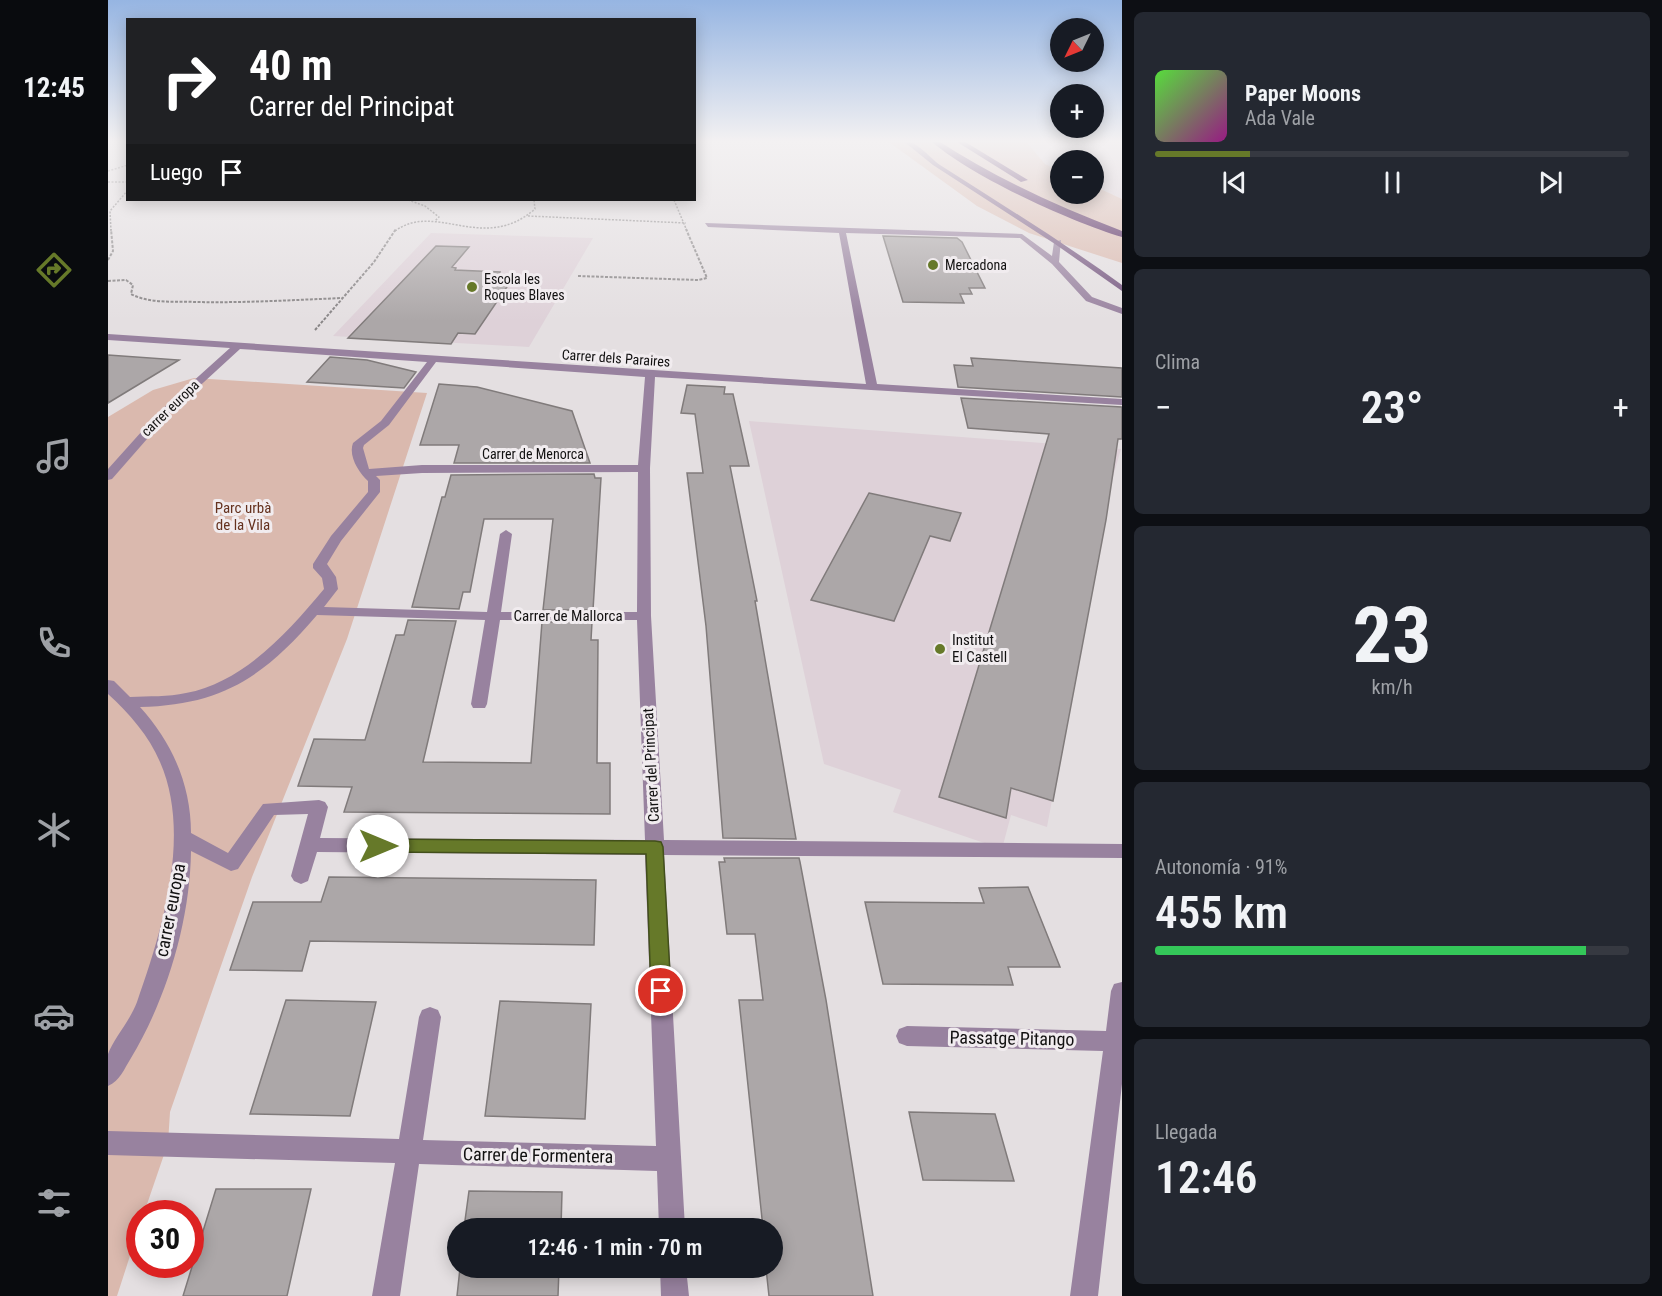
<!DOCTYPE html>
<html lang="es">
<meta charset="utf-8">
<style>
body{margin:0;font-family:"Roboto Condensed",sans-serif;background:#242831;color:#f1f3f6;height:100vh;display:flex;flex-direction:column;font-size:22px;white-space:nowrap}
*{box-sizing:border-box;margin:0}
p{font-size:20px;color:#9ea1a6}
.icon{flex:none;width:33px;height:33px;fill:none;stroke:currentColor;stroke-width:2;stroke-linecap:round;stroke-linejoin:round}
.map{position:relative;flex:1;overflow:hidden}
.side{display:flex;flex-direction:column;gap:12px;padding:12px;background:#0d0f14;width:540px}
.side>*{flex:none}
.guide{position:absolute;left:18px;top:18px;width:570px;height:183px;border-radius:0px;box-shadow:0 3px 15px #0003;background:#202124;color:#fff;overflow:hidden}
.needle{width:39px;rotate:227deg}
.tools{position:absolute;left:942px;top:18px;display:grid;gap:12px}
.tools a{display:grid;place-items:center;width:54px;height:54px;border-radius:50%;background:#171b24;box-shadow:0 3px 15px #0003;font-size:30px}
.speed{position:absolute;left:18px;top:1200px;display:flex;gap:12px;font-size:30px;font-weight:700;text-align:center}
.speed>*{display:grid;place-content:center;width:78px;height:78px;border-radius:50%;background:#171b24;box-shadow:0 3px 15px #0003;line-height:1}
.speed .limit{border:9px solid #d22;background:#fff;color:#111}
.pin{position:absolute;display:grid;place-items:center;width:51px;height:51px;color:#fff;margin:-26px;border:3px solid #fff;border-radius:50%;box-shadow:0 2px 6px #0007}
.me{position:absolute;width:66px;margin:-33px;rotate:90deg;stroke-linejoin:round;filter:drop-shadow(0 0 4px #0008)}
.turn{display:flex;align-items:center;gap:21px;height:126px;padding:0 24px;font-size:27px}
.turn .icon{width:78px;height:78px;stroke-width:2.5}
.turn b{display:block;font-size:42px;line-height:51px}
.then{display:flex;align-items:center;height:57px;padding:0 24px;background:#0003;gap:12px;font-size:22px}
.big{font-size:45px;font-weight:600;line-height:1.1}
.side .tile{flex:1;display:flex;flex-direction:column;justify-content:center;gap:9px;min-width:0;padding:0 21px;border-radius:9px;background:#242831}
.side .dial{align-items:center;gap:0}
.dial b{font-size:78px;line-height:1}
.song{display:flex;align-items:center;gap:18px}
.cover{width:72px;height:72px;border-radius:9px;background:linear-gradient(135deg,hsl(110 70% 55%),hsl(310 70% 35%))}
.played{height:6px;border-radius:3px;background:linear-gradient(90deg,#667929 20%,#363941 20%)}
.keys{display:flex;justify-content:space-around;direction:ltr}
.heat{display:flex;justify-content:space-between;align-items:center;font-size:33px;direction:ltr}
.charge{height:9px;border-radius:4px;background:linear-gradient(90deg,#34c759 91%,#363941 0)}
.trip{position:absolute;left:339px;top:1218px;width:336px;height:60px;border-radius:30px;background:#171b24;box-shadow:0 3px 15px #0003;font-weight:600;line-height:60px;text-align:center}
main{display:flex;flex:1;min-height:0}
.tabs{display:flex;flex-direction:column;width:108px;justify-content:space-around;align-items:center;background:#090b0e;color:#9ea1a6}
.tabs .icon{width:42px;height:42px}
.tabs .selected{color:#667929}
.tabs b{font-size:27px;color:#f1f3f6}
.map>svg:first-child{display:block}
.built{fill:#ded1d8}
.green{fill:#dab9ae}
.building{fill:#aca7a8;stroke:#807b7b;stroke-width:1.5}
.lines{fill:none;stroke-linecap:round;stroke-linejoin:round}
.path-far1{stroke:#888586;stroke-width:1.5;stroke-dasharray:2 1.5;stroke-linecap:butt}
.path{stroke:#888586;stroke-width:2;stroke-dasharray:3 1.5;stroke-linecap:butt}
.street{fill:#98829f;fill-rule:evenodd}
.secondary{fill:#74557e;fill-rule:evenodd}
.highway{fill:#451651;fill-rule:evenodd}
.route{fill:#667929;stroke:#424f1b;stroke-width:1.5}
.poi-dot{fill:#667929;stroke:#f1ecef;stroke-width:2}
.labels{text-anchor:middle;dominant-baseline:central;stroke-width:6;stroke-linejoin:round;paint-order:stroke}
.far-poi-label{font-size:14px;fill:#121111;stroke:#f1ecef;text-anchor:start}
.far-street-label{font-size:14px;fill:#121111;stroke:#f1ecef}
.park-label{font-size:15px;fill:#65321f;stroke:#f1ecef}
.street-label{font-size:15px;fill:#121111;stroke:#f1ecef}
.poi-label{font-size:15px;fill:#121111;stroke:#f1ecef;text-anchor:start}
.near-street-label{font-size:18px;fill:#121111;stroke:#f1ecef}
</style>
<main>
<nav class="tabs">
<b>12:45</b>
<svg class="icon selected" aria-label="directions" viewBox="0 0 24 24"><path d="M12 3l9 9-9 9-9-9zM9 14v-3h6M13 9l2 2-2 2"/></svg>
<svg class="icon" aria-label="music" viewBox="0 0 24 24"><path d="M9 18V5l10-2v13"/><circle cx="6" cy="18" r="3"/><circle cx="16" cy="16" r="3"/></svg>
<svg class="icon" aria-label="phone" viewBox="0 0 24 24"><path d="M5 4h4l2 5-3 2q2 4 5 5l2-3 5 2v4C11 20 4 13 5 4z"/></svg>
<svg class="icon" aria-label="climate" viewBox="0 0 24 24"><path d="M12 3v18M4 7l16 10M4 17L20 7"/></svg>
<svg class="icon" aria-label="car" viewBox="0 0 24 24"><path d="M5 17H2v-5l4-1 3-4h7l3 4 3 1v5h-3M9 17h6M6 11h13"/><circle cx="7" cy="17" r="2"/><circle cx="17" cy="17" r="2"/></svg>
<svg class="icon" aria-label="filters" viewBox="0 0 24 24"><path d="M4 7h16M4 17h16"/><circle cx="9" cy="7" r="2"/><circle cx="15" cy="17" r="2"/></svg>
</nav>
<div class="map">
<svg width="1014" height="1296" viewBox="0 0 1014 1296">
<rect width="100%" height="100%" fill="#e4dfe1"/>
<!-- built -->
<path class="built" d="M917,140h97v59l-28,-13v-26h-34v11l-15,-7z
M323,233l162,5 -64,109 -196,-11z
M641,421l372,28 -9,31 -65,347 -36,-12 -9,34 -109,-37 8,-22 -77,-26z"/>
<!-- green -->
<path class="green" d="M778,140h139l20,24 15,7v23h34v-8l28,13v64l-93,-30 -52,-27z
M86,378l233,15 -80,246 -95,238 -82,235 -2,31 -24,70 -4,1 -1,14 -22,68h-9v-879l45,-27z"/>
<!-- building -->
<path class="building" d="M775,236l74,2 5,4 23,46h-16l3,6h-12l4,9 -61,-1z
M328,246l33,1 -17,20 4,1 -1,2 45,2 -3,6h16l-38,56 -17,-1 -7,11 -103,-6z
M0,355l71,5 -71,43z
M222,357l37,3 49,12 -12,16 -97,-6z
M863,358l151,10v29l-164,-10 -4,-22 19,1z
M331,384l38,3 95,24 18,52h-136l5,-18h-39z
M579,385l38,2 -1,7h9l16,72h-19l27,135h-2l41,238 -73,-1 -17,-212 -19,-153h16l-8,-59 -14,-1z
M853,398l161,9v32h-4l-12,81 -53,281 -42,-13 -5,30 -67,-21 110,-363 -81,-6z
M486,474l1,4h6l-8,132h-50l10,-91h-69l-14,73h-7l-4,17 -47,-2 30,-110h3l6,-22z
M761,493l92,20 -11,28 -20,-5 -36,85 -83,-21z
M300,620l48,1 -33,141 108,1 11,-141h50l-1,18h7l-1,123h13v51l-266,-2 8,-25 -54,-1 16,-47 51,1 31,-105h8z
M616,858h75l1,4 26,138 47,296h-104l-3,-28h6v-40h-9l-24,-228h24l-8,-66h-28l-8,-72h6z
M221,877l267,3 -2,65 -284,-4 -8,30 -72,-1 23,-68h68z
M920,887l32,80h-52l5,18 -130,-1 -18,-82 119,1 -5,-15z
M178,1000l90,2 -26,114 -100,-2z
M392,1001l91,3 -6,115 -100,-3z
M801,1112l86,2 19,67 -91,-1z
M108,1189h95l-24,107h-104z
M361,1191l93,1 -1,36h-97z
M352,1268h99l-1,28h-101z"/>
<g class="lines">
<!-- path-far1 -->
<path class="path-far1" d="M0,171l20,-6
M0,182h20
M300,200l17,6 14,11 -4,4
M566,200l13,31
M420,216l158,7
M3,231l-1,-20 18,-21
M287,231c41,-30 88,23 140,-22l-1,-9"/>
<!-- path -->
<path class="path" d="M0,260l5,-9 -2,-22
M470,276l120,4 9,-2 -21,-49
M0,281l18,-1 7,5 -2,9c19,10 42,7 64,8 49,1 98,-2 148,-4
M207,330l59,-68 22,-33"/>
<!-- street -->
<path class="street" d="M597,223l317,11 30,22 2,-14 7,-2 -2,22 33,35 30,11v6l-36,-13 -34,-37 -32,-26 -174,-5 31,151 245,15v6l-467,-28 -5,91 1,148 13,224 458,4v14l-458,-3 21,373h-26l-2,-57 -238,-7 -19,132h-28l23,-133 -287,-8v-24l291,8 20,-122 3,-7 8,-3 8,3 3,7 -18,123 233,6 -11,-291 -328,-3 -9,29 -7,3 -7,-3 -3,-5 17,-62 -34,1 -36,54 -7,2 -40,-20c-1,70 -24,147 -60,207 -7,11 -11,23 -23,28 0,-9 0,-23 0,-32 6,-16 22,-33 29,-52 25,-71 55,-167 23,-240 -11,-26 -31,-49 -52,-68v-14l6,1 16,16c19,-1 38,0 56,-4 58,-11 102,-61 138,-104l-2,-11 -9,-10v-4l18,-28 37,-44v-11c-9,-8 -20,-25 -15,-38l28,-22 46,-59 -187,-13 -72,66 -56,64 -4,1v-11l52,-58 70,-63 -122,-8v-6l758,50 -27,-151 -131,-6zM328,362l209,15 -7,88h-216l-53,4 -6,-21 1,-3 25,-20zM530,472l-1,140h-136l11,-78 -6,-4 -6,4 -13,78 -163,-5 14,-18 -2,-12 -9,-13 14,-23 39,-49v-12l-4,-4 46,-3zM209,615l168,5 -14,84 2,4h12l2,-4 13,-84h137l8,220 -325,-2 8,-31 -3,-5 -6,-2 -56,4 -35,49 -37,-20c0,-48 -19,-91 -51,-126 82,-2 124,-30 177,-92z
M1014,982v102l-24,212h-28l33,-245 -196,-5 -8,-3 -3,-7 3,-7 8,-3 199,5 5,-40 3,-7z
M552,1268h26l3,28h-28z"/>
<!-- secondary -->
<path class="secondary" d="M794,140c14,0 27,17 38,25 61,39 123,77 182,120v6l-67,-47 -122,-79z"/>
<!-- highway -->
<path class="highway" d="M822,140h7c58,38 120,66 185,91v6c-51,-15 -154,-62 -192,-97z
M846,140h8l66,40 -7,2z"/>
</g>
<!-- sky -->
<linearGradient id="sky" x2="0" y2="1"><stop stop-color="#96b5e2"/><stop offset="0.44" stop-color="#f3f1f2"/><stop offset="1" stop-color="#f3f1f2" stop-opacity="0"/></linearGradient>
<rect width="1014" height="321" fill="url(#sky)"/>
<!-- route -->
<path class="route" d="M270,839l277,2 6,1 2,5 8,144 -3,6 -7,2 -7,-2 -3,-6 -5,-137 -268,-2 -6,-2 -2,-4 2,-5z"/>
<!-- markers -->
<g class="poi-dot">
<circle cx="825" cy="265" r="6"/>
<circle cx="364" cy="287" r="6"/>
<circle cx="832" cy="649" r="6"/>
</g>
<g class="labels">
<!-- far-poi labels -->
<g class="far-poi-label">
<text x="837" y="265">Mercadona</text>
<text x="376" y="279">Escola les<tspan x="376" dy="16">Roques Blaves</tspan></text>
</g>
<!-- far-street labels -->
<g class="far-street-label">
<text transform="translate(508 358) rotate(4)">Carrer dels Paraires</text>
<text transform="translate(62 408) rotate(-44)">carrer europa</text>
<text x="425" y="454">Carrer de Menorca</text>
</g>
<!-- park labels -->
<g class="park-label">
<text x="135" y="508">Parc urbà<tspan x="135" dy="17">de la Vila</tspan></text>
</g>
<!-- street labels -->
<g class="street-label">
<text x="460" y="616">Carrer de Mallorca</text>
<text transform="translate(543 765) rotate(-93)">Carrer del Principat</text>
</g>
<!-- poi labels -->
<g class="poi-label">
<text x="844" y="640">Institut<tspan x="844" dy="17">El Castell</tspan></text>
</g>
<!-- near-street labels -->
<g class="near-street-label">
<text transform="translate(62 910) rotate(-79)">carrer europa</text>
<text transform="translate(904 1038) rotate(1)">Passatge Pitango</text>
<text transform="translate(430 1155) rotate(1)">Carrer de Formentera</text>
</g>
</g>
</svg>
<div class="tools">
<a><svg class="needle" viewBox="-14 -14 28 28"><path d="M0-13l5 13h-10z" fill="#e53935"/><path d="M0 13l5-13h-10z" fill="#9ea1a6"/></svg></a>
<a>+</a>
<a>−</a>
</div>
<div class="speed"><div class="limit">30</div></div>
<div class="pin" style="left:553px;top:991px;background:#d93025"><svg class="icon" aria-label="arrive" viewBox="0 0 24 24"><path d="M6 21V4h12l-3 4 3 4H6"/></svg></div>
<svg class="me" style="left:270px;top:846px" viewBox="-20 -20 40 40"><circle r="19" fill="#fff"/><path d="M0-13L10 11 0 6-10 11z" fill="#667929"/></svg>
<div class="trip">12:46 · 1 min · 70 m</div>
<div class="guide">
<div class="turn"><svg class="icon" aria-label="right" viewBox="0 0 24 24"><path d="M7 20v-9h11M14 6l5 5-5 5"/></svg><div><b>40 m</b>Carrer del Principat</div></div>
<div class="then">Luego<svg class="icon" aria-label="arrive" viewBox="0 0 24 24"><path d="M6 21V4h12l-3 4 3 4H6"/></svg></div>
</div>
</div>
<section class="side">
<div class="tile">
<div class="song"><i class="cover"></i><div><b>Paper Moons</b><p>Ada Vale</p></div></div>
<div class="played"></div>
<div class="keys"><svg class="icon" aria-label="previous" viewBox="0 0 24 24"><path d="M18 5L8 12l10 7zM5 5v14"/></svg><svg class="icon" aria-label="pause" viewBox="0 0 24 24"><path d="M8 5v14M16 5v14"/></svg><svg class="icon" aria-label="next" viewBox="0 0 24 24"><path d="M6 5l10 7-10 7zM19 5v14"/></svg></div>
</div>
<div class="tile"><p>Clima</p>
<div class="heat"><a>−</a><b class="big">23°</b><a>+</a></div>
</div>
<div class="tile dial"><b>23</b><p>km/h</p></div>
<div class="tile"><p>Autonomía · 91%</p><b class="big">455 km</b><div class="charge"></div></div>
<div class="tile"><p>Llegada</p><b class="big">12:46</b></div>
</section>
</main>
